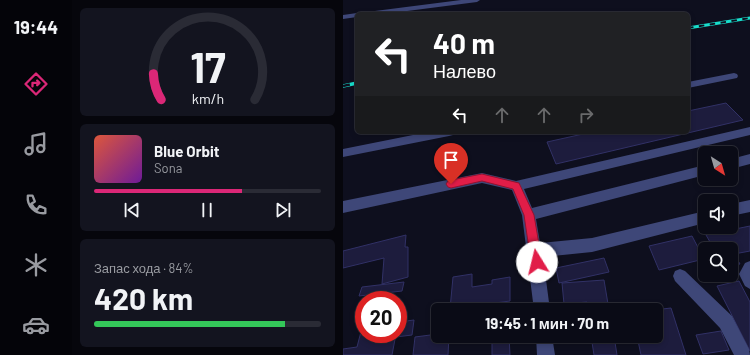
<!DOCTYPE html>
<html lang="ru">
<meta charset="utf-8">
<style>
body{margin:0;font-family:Barlow,sans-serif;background:#13141f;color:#f1f3f6;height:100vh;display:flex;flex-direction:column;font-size:15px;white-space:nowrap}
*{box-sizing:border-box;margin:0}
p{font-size:13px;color:#999ba1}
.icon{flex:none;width:22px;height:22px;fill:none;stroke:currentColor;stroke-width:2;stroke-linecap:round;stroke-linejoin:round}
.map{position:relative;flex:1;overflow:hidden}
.panel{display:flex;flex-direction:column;gap:8px;padding:8px;background:#06060c;width:271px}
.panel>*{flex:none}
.guide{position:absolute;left:12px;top:12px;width:335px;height:122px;border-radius:6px;box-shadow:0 2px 6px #0003,0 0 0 1px #2a2b35;background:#202124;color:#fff;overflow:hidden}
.needle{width:26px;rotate:143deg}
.tools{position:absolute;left:355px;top:146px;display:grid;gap:8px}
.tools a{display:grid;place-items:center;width:40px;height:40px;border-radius:6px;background:#0a0b16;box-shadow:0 2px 6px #0003,0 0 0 1px #2a2b35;font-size:20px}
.speed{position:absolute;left:12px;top:291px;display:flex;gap:8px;font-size:20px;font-weight:700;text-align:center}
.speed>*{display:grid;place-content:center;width:52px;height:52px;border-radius:50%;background:#0a0b16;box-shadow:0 2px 6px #0003,0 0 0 1px #2a2b35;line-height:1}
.speed .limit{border:6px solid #d22;background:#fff;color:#111}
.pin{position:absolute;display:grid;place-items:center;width:34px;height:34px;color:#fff;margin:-41px -17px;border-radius:50% 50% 50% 0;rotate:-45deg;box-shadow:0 0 4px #0007}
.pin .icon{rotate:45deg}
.me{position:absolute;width:44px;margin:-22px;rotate:351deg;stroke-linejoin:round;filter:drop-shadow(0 0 3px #0008)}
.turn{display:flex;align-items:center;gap:14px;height:84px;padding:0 12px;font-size:18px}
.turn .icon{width:52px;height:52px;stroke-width:2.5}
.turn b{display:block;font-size:28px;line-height:34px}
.lanes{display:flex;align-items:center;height:38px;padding:0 12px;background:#0003;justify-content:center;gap:20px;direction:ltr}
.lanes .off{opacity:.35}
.big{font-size:30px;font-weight:700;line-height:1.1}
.panel .card{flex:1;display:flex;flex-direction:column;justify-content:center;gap:6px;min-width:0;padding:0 14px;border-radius:6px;background:#13141f}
.panel .dial{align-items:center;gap:0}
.dial svg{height:104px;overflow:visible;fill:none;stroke:#2a2b35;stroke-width:7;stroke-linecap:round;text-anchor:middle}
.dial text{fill:#f1f3f6;stroke:none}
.song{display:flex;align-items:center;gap:12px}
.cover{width:48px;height:48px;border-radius:6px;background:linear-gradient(135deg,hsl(10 70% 55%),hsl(280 70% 35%))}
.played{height:4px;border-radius:2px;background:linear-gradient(90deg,#db2777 65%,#2a2b35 65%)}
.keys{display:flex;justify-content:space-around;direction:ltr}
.charge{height:6px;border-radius:3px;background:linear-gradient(90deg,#34c759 84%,#2a2b35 0)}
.trip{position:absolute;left:88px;top:303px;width:232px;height:40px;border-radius:6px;background:#0a0b16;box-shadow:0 2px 6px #0003,0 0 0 1px #2a2b35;font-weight:700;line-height:40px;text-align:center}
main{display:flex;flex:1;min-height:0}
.dock{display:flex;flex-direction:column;width:72px;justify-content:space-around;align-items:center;background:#040409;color:#999ba1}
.dock .icon{width:28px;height:28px}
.dock .on{color:#db2777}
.dock b{font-size:18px;color:#f1f3f6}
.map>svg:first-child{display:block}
.building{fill:#1d1c3d;stroke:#313166}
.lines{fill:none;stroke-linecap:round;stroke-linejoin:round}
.minor{fill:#3e4778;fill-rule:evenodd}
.rail-far1-casing{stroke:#18decc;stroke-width:3}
.rail-casing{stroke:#18decc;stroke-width:3.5}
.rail-far1{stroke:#0e0f1e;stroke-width:2;stroke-dasharray:5.5;stroke-linecap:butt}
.rail{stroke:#0e0f1e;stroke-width:2.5;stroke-dasharray:7;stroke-linecap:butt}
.route{fill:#e11d48;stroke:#92132f}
</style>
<main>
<nav class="dock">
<b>19:44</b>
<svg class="icon on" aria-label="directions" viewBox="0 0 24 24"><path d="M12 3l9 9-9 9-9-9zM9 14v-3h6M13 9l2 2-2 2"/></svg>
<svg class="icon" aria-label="music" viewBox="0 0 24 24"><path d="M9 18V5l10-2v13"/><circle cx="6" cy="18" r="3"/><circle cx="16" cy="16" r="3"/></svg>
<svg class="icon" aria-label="phone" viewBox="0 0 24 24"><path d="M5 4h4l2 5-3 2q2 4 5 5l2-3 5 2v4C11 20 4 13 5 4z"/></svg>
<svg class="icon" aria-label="climate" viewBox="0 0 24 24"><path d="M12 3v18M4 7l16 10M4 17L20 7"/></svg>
<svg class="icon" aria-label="car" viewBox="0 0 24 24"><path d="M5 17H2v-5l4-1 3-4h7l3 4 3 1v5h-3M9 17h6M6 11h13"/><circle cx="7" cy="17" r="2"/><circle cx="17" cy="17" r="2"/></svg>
</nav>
<section class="panel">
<div class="card dial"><svg viewBox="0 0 100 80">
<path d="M14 69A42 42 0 1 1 86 69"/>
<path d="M14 69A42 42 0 0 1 8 49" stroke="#db2777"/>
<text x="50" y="56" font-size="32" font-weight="700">17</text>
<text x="50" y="72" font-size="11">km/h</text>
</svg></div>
<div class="card">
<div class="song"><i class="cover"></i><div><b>Blue Orbit</b><p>Sona</p></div></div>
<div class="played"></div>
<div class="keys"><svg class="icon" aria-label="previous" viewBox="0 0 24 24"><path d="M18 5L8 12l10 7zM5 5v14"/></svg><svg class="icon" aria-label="pause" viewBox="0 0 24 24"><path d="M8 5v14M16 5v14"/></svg><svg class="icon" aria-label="next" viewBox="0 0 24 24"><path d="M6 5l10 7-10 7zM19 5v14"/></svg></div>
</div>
<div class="card"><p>Запас хода · 84%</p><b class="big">420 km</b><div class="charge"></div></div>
</section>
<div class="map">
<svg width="407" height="355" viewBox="0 0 407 355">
<rect width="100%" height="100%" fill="#0e0f1e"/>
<!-- building -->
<path class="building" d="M383,103l17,17 -187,44 -9,-22 45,-10h96v-21z
M407,226v25l-16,3 6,10 -9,2v-17h-17l-8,-14z
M63,235l-1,12h3v30l-26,7 2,-26 -41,10v-17z
M349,236l12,23 -45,11 -10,-24z
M261,258l5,14 -50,11 -3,-15z
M129,274v13l20,-3v-4l18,-3v24l-60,8 3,-32z
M261,280l5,30h-21l-1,-8 -23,2 -2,-21z
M396,281l11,21v49l-33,-65z
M61,282l-2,9 -43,5 3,-9z
M328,308l15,47h-45l-4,-19h19v-26h-2z
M21,320v14h32l-4,21h-49v-6l14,-2z
M71,320l-2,15 -16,2 3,-15z
M378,331l8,19 -26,4 -7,-19z
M95,334v2h11l-1,19h-35l2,-18z
M149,336h17l1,19h-18z
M248,336h23l3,19h-23z"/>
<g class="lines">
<!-- minor -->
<path class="minor" d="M118,0h19l-3,2 -93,12h-21l4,-2z
M14,13l3,1h-3v3l-14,2v-4z
M391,73l3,1 1,2 -1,2 -49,10v-6z
M407,127v8l-226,54 8,19 173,-43v10l-169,44 4,24 52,-5 113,-27v12l-113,29 -49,5 7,53h-16l-12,-95 -10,-25 -30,-7 -139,30v-12l139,-28 34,8z
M85,132h26l-1,3 -4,1 -106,21v-8z
M407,154v10l-19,5v-10z
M407,200v12l-19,4v-12z
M407,261v28l-5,-3 -6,-12 6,-11z
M337,269l5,2 47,45 17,33 1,6h-16l-14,-27 -45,-47 -2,-5 2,-5z
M193,336h16l3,19h-18z"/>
<defs>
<path id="rail-far1" d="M345,28l62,-10"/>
<path id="rail" d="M0,86l14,-3"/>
</defs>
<!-- rail-far1 casing -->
<use href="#rail-far1" class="rail-far1-casing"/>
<!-- rail casing -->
<use href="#rail" class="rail-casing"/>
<!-- rail-far1 -->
<use href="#rail-far1" class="rail-far1"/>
<!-- rail -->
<use href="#rail" class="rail"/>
</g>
<!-- route -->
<path class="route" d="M139,174l37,9 15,32 8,47 -2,3 -3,2 -4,-2 -2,-3 -7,-47 -11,-26 -31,-8 -31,7 -3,-1 -2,-3 2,-3 3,-1z"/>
</svg>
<div class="tools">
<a><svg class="needle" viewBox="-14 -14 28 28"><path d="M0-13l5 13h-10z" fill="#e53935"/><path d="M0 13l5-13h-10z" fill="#999ba1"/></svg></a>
<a><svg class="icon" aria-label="sound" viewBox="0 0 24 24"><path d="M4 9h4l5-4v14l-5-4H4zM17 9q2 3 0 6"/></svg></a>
<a><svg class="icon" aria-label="search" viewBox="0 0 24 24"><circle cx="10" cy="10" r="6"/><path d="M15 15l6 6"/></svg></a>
</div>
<div class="speed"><div class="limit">20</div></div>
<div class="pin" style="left:108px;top:184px;background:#d93025"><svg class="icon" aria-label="arrive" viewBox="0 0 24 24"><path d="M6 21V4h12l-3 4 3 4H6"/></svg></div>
<svg class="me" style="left:194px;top:262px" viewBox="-20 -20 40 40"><circle r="19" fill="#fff"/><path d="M0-13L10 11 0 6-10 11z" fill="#e11d48"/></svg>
<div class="trip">19:45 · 1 мин · 70 m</div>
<div class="guide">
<div class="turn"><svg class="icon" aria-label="left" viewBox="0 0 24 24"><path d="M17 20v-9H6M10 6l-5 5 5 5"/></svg><div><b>40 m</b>Налево</div></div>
<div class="lanes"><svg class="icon" aria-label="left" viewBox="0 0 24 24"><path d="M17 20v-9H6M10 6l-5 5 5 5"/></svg><svg class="icon off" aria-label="ahead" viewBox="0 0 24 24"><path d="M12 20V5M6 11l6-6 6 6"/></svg><svg class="icon off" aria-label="ahead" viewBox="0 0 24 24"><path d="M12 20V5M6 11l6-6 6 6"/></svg><svg class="icon off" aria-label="right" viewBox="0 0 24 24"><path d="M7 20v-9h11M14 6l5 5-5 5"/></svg></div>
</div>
</div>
</main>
